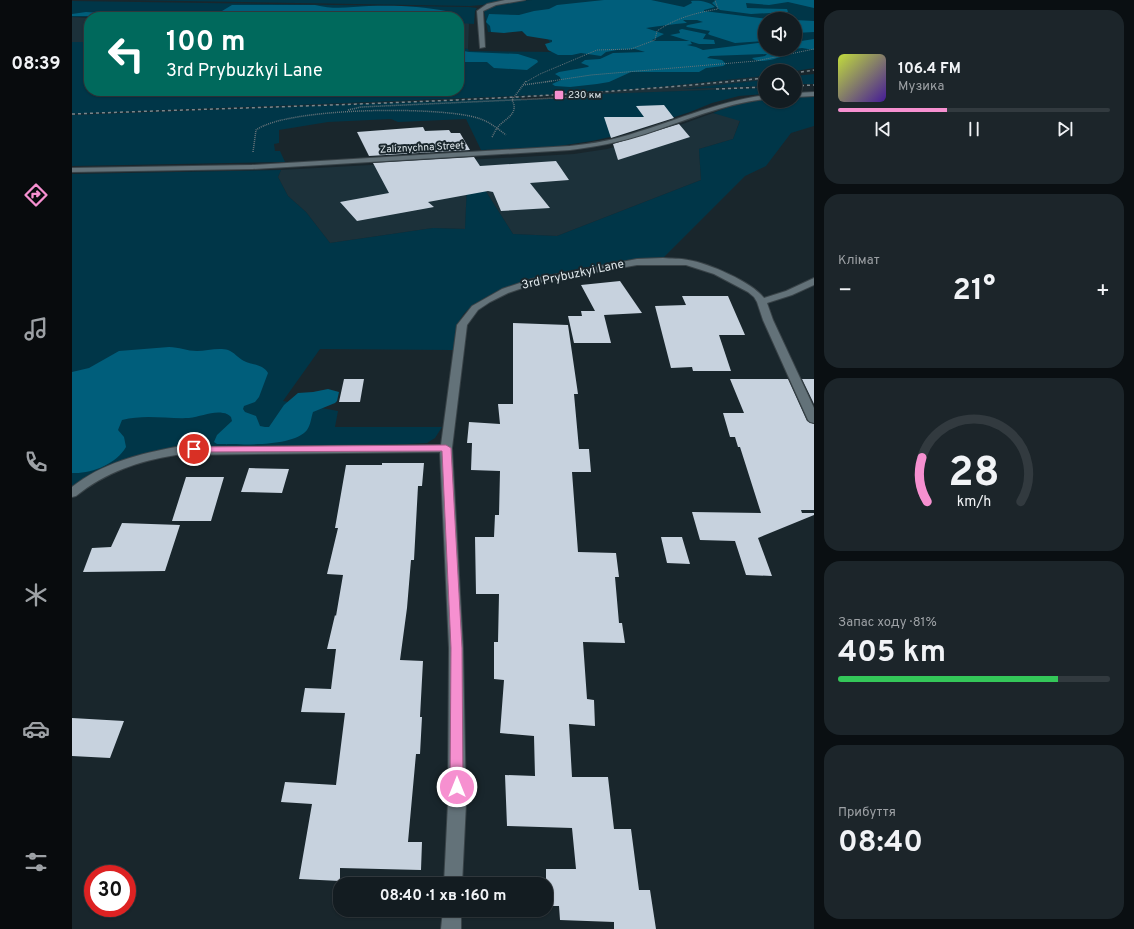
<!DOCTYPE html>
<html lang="uk">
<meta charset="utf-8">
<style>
body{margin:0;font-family:Overpass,sans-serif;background:#1c252a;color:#f1f3f6;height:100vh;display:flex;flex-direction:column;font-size:15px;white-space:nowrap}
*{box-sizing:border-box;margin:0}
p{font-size:13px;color:#9da1a5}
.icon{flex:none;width:22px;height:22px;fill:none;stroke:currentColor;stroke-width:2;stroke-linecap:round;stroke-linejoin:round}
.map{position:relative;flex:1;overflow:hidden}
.drawer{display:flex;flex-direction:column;gap:10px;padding:10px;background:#0a0f12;width:320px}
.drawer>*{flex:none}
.hud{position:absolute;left:12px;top:12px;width:380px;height:84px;border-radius:16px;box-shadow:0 1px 3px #0004,0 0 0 1px #323a3f;background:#00695c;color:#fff;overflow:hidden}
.fabs{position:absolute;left:686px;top:12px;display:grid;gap:8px}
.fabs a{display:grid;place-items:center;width:44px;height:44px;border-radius:50%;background:#131c21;box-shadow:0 1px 3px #0004,0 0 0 1px #323a3f;font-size:20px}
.speed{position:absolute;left:12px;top:865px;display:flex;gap:8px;font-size:20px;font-weight:700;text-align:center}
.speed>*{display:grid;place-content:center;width:52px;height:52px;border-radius:50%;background:#131c21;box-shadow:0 1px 3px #0004,0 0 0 1px #323a3f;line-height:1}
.speed .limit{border:6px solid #d22;background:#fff;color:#111}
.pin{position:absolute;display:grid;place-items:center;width:34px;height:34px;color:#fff;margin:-17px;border:2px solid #fff;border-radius:50%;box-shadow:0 1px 4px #0007}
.me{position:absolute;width:44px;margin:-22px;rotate:0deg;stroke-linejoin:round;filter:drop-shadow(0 0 3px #0008)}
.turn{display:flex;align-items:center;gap:14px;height:84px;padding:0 16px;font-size:18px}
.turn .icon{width:52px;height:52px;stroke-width:2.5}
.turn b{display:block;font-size:28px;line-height:34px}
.big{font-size:30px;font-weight:700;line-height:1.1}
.drawer .card{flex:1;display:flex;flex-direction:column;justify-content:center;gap:6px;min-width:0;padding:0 14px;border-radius:16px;background:#1c252a}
.drawer .dial{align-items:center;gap:0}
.dial svg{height:104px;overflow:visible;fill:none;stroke:#323a3f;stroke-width:7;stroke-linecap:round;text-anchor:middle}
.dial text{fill:#f1f3f6;stroke:none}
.song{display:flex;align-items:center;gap:12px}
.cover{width:48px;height:48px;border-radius:6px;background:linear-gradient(135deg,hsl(70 70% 55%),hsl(260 70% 35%))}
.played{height:4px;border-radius:2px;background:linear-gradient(90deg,#f690d0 40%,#323a3f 40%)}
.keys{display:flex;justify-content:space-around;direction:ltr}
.heat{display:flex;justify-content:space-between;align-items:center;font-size:22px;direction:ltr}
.charge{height:6px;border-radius:3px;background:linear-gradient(90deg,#34c759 81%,#323a3f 0)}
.trip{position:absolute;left:261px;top:877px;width:220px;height:40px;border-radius:16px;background:#131c21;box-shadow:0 1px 3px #0004,0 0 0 1px #323a3f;font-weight:700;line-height:40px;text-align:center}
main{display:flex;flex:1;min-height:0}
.tabs{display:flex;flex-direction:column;width:72px;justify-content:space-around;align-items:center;background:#080b0d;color:#9da1a5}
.tabs .icon{width:28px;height:28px}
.tabs .current{color:#f690d0}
.tabs b{font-size:18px;color:#f1f3f6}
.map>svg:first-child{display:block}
.built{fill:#1c313a}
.green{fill:#003648;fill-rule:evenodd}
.forest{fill:#005e7b}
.building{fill:#c7d2de}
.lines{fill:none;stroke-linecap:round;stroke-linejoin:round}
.minor-casing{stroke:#394348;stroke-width:2}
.path-far1{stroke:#6a757a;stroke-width:1;stroke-dasharray:1 1;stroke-linecap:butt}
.path{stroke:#6a757a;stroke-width:1.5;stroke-dasharray:1 1;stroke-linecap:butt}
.minor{fill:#637279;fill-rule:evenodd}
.rail{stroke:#7a858a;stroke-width:1.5;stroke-dasharray:3 3;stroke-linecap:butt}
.route{fill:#f690d0;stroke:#a05e87}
.poi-dot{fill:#f690d0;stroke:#19262c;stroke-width:1.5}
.labels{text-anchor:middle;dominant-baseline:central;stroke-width:4;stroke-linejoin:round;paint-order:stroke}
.far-poi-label{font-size:10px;fill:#dfe7eb;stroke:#19262c;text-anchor:start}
.far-street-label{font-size:10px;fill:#dfe7eb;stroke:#19262c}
.street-label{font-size:12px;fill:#dfe7eb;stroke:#19262c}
</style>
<main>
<nav class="tabs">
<b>08:39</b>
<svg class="icon current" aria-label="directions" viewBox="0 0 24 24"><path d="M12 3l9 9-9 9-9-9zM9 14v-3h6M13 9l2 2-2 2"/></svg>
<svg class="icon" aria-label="music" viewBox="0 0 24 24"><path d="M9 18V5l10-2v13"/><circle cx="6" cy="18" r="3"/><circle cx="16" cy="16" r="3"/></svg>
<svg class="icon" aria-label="phone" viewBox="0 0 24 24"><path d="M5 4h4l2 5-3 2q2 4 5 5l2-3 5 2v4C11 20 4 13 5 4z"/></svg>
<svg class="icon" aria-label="climate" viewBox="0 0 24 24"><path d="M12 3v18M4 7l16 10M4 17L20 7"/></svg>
<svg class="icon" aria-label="car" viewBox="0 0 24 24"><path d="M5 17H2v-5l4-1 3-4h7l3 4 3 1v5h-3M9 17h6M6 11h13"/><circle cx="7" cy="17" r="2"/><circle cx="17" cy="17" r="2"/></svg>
<svg class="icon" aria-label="filters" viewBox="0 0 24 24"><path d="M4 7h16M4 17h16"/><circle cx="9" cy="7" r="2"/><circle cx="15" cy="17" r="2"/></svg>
</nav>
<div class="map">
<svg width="742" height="929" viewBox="0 0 742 929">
<rect width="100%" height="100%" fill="#19262c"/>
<!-- built -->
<path class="built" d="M0,17l17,1v24h-17z
M387,23h10l-1,26 -9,-1z
M693,76v4l-80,9 80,-3v2l-693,27 494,-21 93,-7z
M641,113l27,7 -7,19 -34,10 2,31 -144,56 -44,-2 -47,-74 108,-6 33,-5 29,-8z
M371,161l24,24 -2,44 -32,-1 -103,15 -24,-31 -18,-16 -10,-19 3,-7z"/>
<!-- green -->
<path class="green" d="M55,0h383l-28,5 -12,1z
M461,0h281v68l-19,3h-30v5l-106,11 -93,7 -494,20v-72h17v49h370v-43l9,1 1,2 87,1 -13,-21 -55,1 -4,-21c12,-11 35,-10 49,-11zM693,19h30v30h-30z
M0,1l397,6 8,1 -2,3 -1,13 -15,-1v-6h-387z
M742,74v10h-19v-8z
M693,80v6l-84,3z
M693,88v6l-26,2 -27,7 -22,9 -71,23 -27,6 -40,6 -71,3 -15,-31 -68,3 -7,-3 -63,3 -49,8v13l-5,1 1,7h5l5,11 -213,4v-51l448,-17 2,2 78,-3 -1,-3z
M742,96v30l-23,7 -25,33 -21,10 -83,83c-47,3 -169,18 -199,56 -8,10 -8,23 -10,35l-133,-1 -37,52 55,10 -3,16h107l-7,11 -8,5 -58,3 -193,2 -104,41v-315l209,-4 -3,7 10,19 18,16 24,31 103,-15 32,1 2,-44 -1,-25 47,74 44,2 144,-56 -2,-31 34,-10 7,-18 -27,-8c17,-7 34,-11 52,-13v1h30v-4z"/>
<!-- forest -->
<path class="forest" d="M532,0h47l33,7 8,-4 -1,-2c7,-1 18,0 24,6l-11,3v1l64,8h-3v22l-30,2 -25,-8 -2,-1 2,-3 -23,-4 -1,-1 2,-1 15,-3 -6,-2h-14l4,3h-1c-14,1 -26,3 -40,5l18,6 -12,6 1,1h37l2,3 -5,1 9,2 7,3 62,-8v7h30v-7l19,-3v11l-12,-2 -23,3 -2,1 8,4c-9,2 -26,9 -33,2l13,-2 2,-2 -57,2 -3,2 15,2 4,4 -3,2 -17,2 -7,4h-68l-22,10 -12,2 -27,3 -15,-1 -3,-2 9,-4 -1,-3 -5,-3 4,-2 29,-5 1,-1 -8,-3 4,-3 15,-1 13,-6 32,-1 -10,-3 -18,1 -11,2 -5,4 -20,-3 -9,2h-14l-10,-5 -3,-6 7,-2v-2l-25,-4 -5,-5 -18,2 -13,-1 -1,-6 -4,-4 3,-8 30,1 15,-4 15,-2 8,-4z
M644,0h98v8l-26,-6 -19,3 -23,-2 1,5 40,1 1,3 -37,2 -31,-4 -8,-7z
M160,5h83c20,5 35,2 54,1 25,-1 53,0 77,5l-4,6 -370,-1v-2l14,-2 15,1 14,-2 80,2 27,-2z
M723,20l19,1v11l-19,1z
M610,29l24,5 -3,5 11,1 1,4h-16l-29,-9 10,-2 -1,-3z
M387,50l10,2 49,2 19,6 1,2 -11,8 -33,-2 -7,-6h-28z
M97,347c10,0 18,4 28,4 9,0 22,-4 31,-1 6,2 10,8 16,11 8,4 19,3 24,12l-9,24 -4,5 -11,4 -1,3 2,3 11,4 4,10 5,1h4l15,-22 14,-12 15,-1 15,-3 11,3 -2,9 -2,2 -22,9c-2,6 -2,12 -6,18 -15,18 -68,14 -90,14l-3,-2 3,-7 15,-14 -1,-4c-2,-2 -5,-4 -8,-4 -11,-2 -23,4 -34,5 -23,1 -44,-4 -67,2l-4,10 6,7 2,10c-10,17 -34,27 -54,26v-101l17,-4 30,-17z"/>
<!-- building -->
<path class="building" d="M592,105l10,13 -63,20 -7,-21h40l-8,-11z
M607,124l11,13 -72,23 -5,-16z
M351,127l2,4 24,-1 2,3h9l10,17 -101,6 -12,-24z
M402,157l6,9 76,-5 13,19 -39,3 20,25 -49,3 -8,-19 -5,-1 -60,11 6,5 -77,14 -17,-19 49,-9 -16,-30z
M548,281l22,32 -38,2 7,28h-37l-6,-27h14l-1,-5h14l-14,-26z
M610,296h46l17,39h-26l12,36h-38l-1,-4 -21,1 -16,-62 31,-1z
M441,323l55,2 10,69h-4l5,55h10l2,23h-19l6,80 38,1 3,24h-4l4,46h3l3,20 -42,-1 4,57 7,1 1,26 -26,-2 3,53h36l6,52h17l8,61h11l6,39h-42v-7l-54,-2 -1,-14h-13v-37h30l-4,-41 -65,-2 -2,-51 30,1 -1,-40 -34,-3 4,-53 -10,-1v-37h4l1,-48h-23l-1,-57h19l1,-22h4l1,-44 -29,-1 1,-27h-5l2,-21 31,2 -2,-20h15z
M272,379h20l-4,23h-21z
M658,379h58l19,42 7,3v86h-13l1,3h12v2l-56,23 14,38 -26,-1 -11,-34 -35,-1 -8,-28 69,1 -21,-66h-2l-3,-10h-5l-7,-24h21z
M730,379h12v25z
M310,463h42l-2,23h-4l-4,74h-3l-4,48 -7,52 23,1 -3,56h2l-2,37h-4l-8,88h14l-1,28 -81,-2v13l-41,-2 13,-75 -31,-2 4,-20 51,3 9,-72 -44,-1 4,-24 26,1 5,-40h-9l8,-34 1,1 7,-41 -16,-1 11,-46h-3l11,-63h36z
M177,468l40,1 -7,24 -41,-1z
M114,477h38l-13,44h-39z
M50,523l58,2 -15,46 -82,1 9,-24 19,-1z
M589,537h21l8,27 -23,-1z
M0,718l52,3 -14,37 -38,-2z"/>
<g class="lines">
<defs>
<path id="minor" d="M433,0h20l-29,5 -13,6 2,36 -5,1 -3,-37 10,-7z
M742,92v4l-19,1v-4z
M693,95v4c-42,5 -80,22 -120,35 -25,8 -50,13 -75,16l-318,19 -180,3v-4l180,-3 318,-19c17,-2 34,-4 51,-9 49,-14 94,-35 144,-42z
M591,258c8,1 17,0 25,2 20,3 64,22 76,38l22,-7 28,-13v7l-22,10 -25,8 6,17 41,88v15l-4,-1 -2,-2 -45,-100 -6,-18 -3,-5 -6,-5 -34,-18 -28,-9h-49l-100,18 -29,10 -18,9 -12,8 -11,15 -15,123 11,200 3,155 -4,81h-18l4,-81 1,-155 -9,-196 -264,3c-37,6 -70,17 -100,41l-4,1v-10c30,-24 67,-33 104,-40l265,-2 16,-120 15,-19 30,-17 30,-10 105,-20z
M371,910h18v19h-20z"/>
</defs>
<!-- minor casing -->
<use href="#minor" class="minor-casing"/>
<!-- path-far1 -->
<path class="path-far1" d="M454,82l14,-8 57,-24 34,-1 24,-9 2,-9c19,-13 38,-18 61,-22l-3,-9
M473,82l46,-7 165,-14 58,-12"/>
<!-- path -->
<path class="path" d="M451,85l29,-4
M276,110l13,-3 239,-11
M420,137c2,-3 3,-6 5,-9 7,-9 23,-14 15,-28l14,-19
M181,152l3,-22c32,-23 183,-24 222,-12 10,3 19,10 28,17"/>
<!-- minor -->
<use href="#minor" class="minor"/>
<!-- rail -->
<path class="rail" d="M723,73l19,-3
M723,86l19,-1
M644,89l49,-2
M0,114c231,-9 463,-12 693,-36"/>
</g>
<!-- route -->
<path class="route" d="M374,445l5,3 11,200 1,139 -2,4 -4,2 -5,-2 -2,-4 1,-139 -9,-197 -248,1 -5,-3 5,-2z"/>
<!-- markers -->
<rect class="poi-dot" x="482" y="90" width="10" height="10" rx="2"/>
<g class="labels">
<!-- far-poi labels -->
<g class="far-poi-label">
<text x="496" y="95">230 км</text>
</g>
<!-- far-street labels -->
<g class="far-street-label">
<text transform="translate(350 148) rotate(-3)">Zaliznychna Street</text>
</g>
<!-- street labels -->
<g class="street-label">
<text transform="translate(501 275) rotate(-12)">3rd Prybuzkyi Lane</text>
</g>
</g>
</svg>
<div class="fabs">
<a><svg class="icon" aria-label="sound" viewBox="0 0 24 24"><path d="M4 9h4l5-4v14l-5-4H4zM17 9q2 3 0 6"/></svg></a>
<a><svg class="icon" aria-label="search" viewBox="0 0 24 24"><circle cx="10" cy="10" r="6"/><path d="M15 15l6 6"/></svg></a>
</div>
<div class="speed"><div class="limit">30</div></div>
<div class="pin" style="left:122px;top:449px;background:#d93025"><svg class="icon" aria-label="arrive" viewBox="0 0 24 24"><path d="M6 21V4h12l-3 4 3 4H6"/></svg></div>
<svg class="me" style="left:385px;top:787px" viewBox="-20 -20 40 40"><circle r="17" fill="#f690d0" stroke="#fff" stroke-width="3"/><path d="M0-11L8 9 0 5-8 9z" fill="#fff"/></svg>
<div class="trip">08:40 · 1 хв · 160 m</div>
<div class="hud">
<div class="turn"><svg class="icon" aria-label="left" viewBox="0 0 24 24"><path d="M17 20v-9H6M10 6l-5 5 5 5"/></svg><div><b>100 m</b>3rd Prybuzkyi Lane</div></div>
</div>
</div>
<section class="drawer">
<div class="card">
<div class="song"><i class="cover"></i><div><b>106.4 FM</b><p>Музика</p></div></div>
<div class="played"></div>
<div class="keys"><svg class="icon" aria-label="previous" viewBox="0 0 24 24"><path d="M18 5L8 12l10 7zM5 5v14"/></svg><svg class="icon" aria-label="pause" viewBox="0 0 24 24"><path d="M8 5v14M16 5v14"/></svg><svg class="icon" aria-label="next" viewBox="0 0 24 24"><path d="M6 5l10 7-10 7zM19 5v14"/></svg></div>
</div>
<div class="card"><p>Клімат</p>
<div class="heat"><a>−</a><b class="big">21°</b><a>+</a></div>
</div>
<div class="card dial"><svg viewBox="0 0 100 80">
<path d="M14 69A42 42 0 1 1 86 69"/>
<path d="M14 69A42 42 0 0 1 10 35" stroke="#f690d0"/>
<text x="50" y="56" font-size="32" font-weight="700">28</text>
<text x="50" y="72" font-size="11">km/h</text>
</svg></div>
<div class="card"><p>Запас ходу · 81%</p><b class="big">405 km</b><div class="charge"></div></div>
<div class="card"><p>Прибуття</p><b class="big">08:40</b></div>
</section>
</main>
